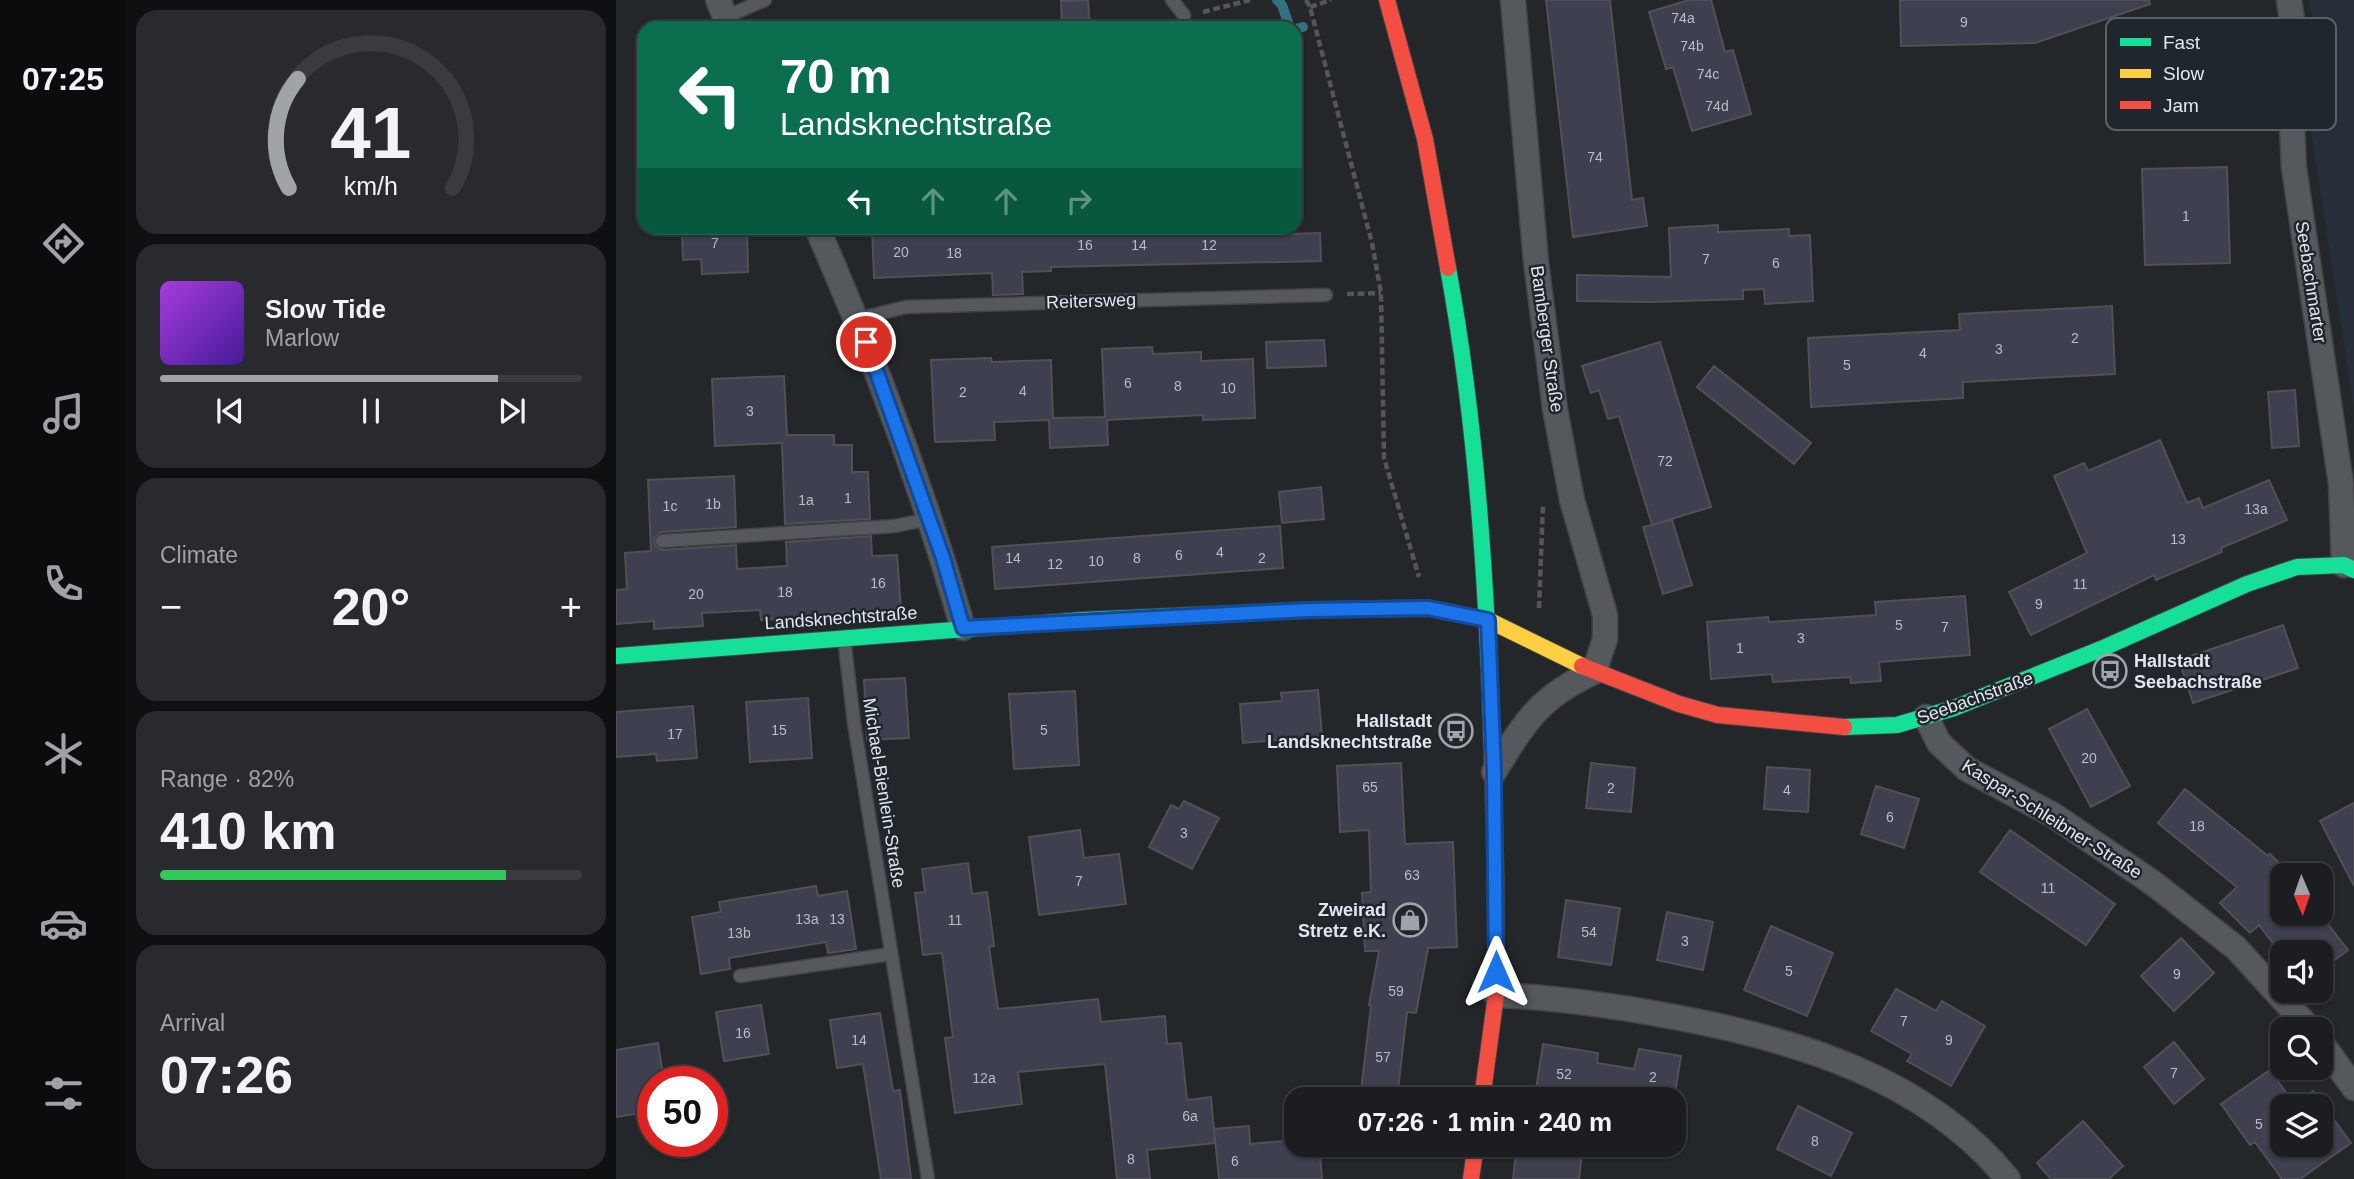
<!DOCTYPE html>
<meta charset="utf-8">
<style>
body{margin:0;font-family:Arial,sans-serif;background:#282a2d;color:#f1f3f6;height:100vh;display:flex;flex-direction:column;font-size:26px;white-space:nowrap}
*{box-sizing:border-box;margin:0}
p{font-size:23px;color:#a0a2a5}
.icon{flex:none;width:38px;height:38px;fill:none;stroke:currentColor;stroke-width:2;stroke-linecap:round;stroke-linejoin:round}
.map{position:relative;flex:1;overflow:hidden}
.details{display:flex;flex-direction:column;gap:10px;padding:10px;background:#0f1012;width:490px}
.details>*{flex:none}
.top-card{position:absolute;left:21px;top:21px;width:665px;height:214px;border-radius:21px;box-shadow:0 2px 5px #0004,0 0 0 2px #393b3e;background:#0b6e4f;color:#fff;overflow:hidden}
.needle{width:46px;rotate:178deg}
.fabs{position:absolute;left:1654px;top:863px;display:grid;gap:14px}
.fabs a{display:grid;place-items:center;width:63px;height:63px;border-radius:14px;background:#1b1d20;box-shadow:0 2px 5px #0004,0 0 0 2px #393b3e;font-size:35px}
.speed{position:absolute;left:21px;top:1066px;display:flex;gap:14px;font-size:35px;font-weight:700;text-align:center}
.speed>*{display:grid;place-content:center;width:91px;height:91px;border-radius:50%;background:#1b1d20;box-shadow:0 2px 5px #0004,0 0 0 2px #393b3e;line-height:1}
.speed .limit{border:10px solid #d22;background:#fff;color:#111}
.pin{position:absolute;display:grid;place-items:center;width:60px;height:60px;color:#fff;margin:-30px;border:4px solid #fff;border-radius:50%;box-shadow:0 2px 7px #0007}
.me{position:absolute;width:77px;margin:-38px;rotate:0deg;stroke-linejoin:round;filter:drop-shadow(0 0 5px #0008)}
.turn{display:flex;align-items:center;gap:24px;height:147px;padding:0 28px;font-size:32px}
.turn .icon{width:91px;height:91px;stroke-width:2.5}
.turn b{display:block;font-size:49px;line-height:60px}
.lanes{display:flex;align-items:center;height:66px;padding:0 28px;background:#0003;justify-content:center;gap:35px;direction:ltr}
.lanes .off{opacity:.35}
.big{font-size:52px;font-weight:600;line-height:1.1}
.details .card{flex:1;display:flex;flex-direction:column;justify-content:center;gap:10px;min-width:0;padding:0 24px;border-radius:21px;background:#282a2d}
.details .dial{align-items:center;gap:0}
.dial svg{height:182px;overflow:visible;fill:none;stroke:#393b3e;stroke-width:7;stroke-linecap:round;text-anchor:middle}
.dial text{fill:#f1f3f6;stroke:none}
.song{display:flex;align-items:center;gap:21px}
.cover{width:84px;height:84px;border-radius:10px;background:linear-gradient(135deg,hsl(280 70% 55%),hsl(260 70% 35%))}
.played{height:7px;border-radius:4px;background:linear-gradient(90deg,#a0a4a8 80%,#393b3e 80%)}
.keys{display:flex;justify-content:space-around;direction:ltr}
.heat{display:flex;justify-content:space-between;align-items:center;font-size:38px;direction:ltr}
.charge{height:10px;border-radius:5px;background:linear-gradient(90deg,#34c759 82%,#393b3e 0)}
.trip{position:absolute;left:668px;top:1087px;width:402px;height:70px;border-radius:21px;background:#1b1d20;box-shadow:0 2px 5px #0004,0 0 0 2px #393b3e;font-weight:600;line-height:70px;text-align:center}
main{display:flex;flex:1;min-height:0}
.tabs{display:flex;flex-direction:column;width:126px;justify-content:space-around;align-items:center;background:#0b0c0d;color:#a0a2a5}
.tabs .icon{width:49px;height:49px}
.tabs .active{color:#a0a4a8}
.tabs b{font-size:32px;color:#f1f3f6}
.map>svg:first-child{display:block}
.built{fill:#252e39}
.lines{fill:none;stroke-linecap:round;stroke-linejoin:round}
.stream{stroke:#327082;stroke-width:10}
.building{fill:#3e3f4f;stroke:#505155;stroke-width:2;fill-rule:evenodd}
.lane-casing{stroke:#414346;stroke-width:15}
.street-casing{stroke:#414346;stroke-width:27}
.fast-casing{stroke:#414346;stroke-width:18}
.slow-casing{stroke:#414346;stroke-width:18}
.jam-casing{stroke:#414346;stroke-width:18}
.path{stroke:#545658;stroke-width:4.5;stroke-dasharray:7 3.5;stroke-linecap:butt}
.lane{stroke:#55585c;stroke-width:12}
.street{stroke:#55585c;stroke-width:24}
.fast{stroke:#16e098;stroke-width:16}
.slow{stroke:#ffcf43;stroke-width:16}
.jam{stroke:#f24e42;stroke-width:16}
.route-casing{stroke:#114b97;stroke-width:18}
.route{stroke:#1a73e8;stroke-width:12}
.labels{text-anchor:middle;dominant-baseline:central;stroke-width:5;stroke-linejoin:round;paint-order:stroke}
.number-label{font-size:14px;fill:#babdc5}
.street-label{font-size:18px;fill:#e3e7ec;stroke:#20262e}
.poi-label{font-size:18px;font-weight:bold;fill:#e3e7ec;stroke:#20262e;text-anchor:end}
.key{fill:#20262e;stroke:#5a6067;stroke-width:2}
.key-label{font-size:19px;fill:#e3e7ec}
</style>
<main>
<nav class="tabs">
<b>07:25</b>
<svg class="icon active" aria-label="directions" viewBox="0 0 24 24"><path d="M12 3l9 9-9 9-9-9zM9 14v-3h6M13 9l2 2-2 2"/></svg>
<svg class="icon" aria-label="music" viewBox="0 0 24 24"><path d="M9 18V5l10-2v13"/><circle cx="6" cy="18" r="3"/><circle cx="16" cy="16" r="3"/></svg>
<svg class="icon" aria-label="phone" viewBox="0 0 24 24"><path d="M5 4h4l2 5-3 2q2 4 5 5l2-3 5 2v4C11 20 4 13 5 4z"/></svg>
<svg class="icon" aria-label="climate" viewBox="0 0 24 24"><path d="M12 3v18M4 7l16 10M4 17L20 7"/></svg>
<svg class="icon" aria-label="car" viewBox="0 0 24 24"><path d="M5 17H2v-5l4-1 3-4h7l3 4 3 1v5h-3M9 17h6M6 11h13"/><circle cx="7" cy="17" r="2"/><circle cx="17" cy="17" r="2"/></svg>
<svg class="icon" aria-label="filters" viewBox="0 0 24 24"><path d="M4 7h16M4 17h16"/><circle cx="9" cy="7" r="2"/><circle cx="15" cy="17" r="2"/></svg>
</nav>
<section class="details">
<div class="card dial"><svg viewBox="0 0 100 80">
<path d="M14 69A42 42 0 1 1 86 69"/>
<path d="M14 69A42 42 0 0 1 18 21" stroke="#a0a4a8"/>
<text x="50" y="56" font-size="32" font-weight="700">41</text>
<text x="50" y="72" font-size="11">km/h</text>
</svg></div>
<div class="card">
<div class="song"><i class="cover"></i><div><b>Slow Tide</b><p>Marlow</p></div></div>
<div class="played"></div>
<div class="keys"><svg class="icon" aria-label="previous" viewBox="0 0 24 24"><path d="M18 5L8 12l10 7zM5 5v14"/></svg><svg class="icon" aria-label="pause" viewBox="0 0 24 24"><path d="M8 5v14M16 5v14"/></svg><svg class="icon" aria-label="next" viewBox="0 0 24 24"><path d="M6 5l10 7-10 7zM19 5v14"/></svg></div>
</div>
<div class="card"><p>Climate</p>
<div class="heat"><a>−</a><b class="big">20°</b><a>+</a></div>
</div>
<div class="card"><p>Range · 82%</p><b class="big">410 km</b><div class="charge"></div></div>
<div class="card"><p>Arrival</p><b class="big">07:26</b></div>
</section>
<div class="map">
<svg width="1738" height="1179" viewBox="0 0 1738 1179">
<rect width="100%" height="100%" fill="#24272a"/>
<!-- built -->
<path class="built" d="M1692,0h46v409l-43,-277 2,-36 10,-34z"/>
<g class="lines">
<!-- stream -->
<path class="stream" d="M661,0l5,5 8,23
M679,29l8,-2"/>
</g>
<!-- building -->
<path class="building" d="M472,0l2,28h-28l-1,-27z
M930,0h64l22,200 11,-2 4,28 -74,11z
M1073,0h22l14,52 8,-2 18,64 -59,17 -19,-64 -7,2 -17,-57z
M1284,0h249l1,4 -115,39 -134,3z
M1611,167l3,96 -85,2 -3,-96z
M1102,225v7l71,-3v7l21,-1 3,66 -48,3 -1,-15 -21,1v9l-92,3 -74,-1v-26l94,2 -2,-49z
M66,228h65l1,44 -46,2 -1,-15 -18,1z
M256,228h380v7l68,-2 1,28 -270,6v4l-29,1 1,22 -30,1 -1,-22 -118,5z
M1496,306l3,68 -152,8v16l-152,9 -3,-69 152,-8 -1,-16z
M708,340l2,26 -59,2 -1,-26z
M1044,342l51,165 -59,18 -33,-109 -11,3 -9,-29 -8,3 -9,-27z
M536,347l1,7 48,-2v9l52,-2 2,59 -52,2v-5l-96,5 1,25 -58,3 -1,-28 -55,2 1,18 -60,2 -4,-82 60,-2 1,4 59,-2 2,58 52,-1 -3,-68z
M1098,366l97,77 -17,21 -97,-77z
M168,376l3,59h47v10h18v27h16l2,47 -85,5 -3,-81 -67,3 -3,-67z
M1679,390l4,56 -27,2 -4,-56z
M1544,440l27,63 12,-5 4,10 66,-28 18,40 -66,28 1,4 -66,28 -2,-5 -123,60 -22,-43 78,-39 -33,-77 30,-13 4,8z
M118,476l2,51 -75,5 -7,6 1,8 8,4 73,-5 1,24 50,-3 -1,-24 85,-6 1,20 25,-1 4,54 -88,5v3l-52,3 -1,-10 -58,3 1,13 -49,3v-8l-38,3v-34l11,-1 -2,-36 26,-2 -3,-71z
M705,487l3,32 -42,4 -3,-31z
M1056,520l20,65 -29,9 -20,-67z
M664,526l3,42 -288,21 -3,-42z
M1349,596l5,59 -91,7 2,19 -30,2 -1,-6 -77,5 -1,-8 -61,5 -4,-57 61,-5 1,5 107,-7 -1,-13z
M1667,625l15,43 -105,35 -14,-43z
M289,678l4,60 -42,2 -3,-60z
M702,690l4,46 -79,7 -3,-39 42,-3 -1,-8z
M459,691l4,74 -65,4 -5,-75z
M192,698l4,60 -62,4 -4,-60z
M77,706l4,52 -40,3 -1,-7 -40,3v-45z
M1471,709l43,77 -39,21 -42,-78z
M785,763l4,81 48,-2 4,105 -29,1 -12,65 -9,-1 -9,78 54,6v3h-92l11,-93 -2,-1 10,-54h-14l-3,-58 9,-1 -2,-62 -29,2 -3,-66z
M975,763l44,5 -4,44 -45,-4z
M1151,767l43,3 -2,42 -44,-3z
M1260,786l43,13 -15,49 -43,-14z
M1569,789l83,67 2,-2 21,21h-9v39h38l28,36 -28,21v-19h-38v3l-23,-30 -9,8 -30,-30 17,-16 -79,-64z
M568,801l35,17 -27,51 -43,-22 22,-42 8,4z
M1738,803v83l-34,-65z
M464,830l4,28 35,-4 7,50 -87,11 -10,-78z
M1394,830l105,74 -29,41 -106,-73z
M352,863l4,31 15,-2 7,54 -5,1 9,62 100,-10 3,23 64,-6 2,28 14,-1 6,57 24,-3 4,46 -68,7 3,29h-33l-12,-115 -87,8 4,32 -67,9 -10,-75 8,-1 -11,-84 -19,2 -8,-62 10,-1 -3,-23z
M200,886l2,10 29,-5 9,58 -28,4 -2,-11 -97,16 1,11 -29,5 -9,-57 29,-5 -2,-10z
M950,900l54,8 -9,57 -53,-8z
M1051,912l46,10 -10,48 -46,-10z
M1155,926l62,27 -26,63 -63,-26z
M1565,938l33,35 -40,38 -33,-35z
M1280,989l40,22 6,-10 43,25 -34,60 -44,-25 5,-7 -41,-23z
M145,1005l8,49 -45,7 -8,-49z
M264,1013l13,78 7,-1 11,89h-30l-18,-115 -26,4 -7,-48z
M1558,1042l30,37 -30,25 -30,-37z
M42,1043l6,39h-11v29l-37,6v-67z
M927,1044l55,9 -1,10 37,6 5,-20 42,7 -7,43h-118l-21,-3z
M1654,1070l24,34 19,-13 38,52 -51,36h-18l-27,-37 -5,3 -29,-41zM1666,1106h38v38h-38z
M1182,1106l54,27 -21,43 -54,-27z
M1467,1121l40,45 -14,13h-58l-14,-16z
M633,1126l1,18 47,-4v4h22l3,35h-103l-5,-50z
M901,1144h66l-4,35h-66z"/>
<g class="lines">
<defs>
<path id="lane" d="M556,0l12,15
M109,17l40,-17
M241,319l49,-12 420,-12
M46,541l233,-15 34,-7
M228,638l10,85 74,456
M124,976l151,-22"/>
<path id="street" d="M102,0l12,28
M1673,0l8,53v31l-6,22 3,62 47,316 3,81
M201,228c57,129 107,264 146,400
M1310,717l13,26 28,26 86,46 100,68 83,65 74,81
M878,772c31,-50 45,-75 100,-100l11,-33v-24l-33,-115 -17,-91 -19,-147 -23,-262
M880,995c60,2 120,11 179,22 122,23 252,62 333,162
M1704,1041l34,47"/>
<path id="fast" d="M832,268c29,158 39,321 44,481
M0,656l468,-36 226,-10
M1228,727l53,-2 57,-17 147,-59 146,-65 50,-17 47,-2 10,5"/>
<path id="slow" d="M694,610l118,-2 60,12 94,46"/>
<path id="jam" d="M771,0l38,139 23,129
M966,666l97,38 39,11 126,12
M866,1099l14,-104v-115l-4,-131
M855,1179l5,-35"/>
</defs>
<!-- lane casing -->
<use href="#lane" class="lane-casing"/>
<!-- street casing -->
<use href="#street" class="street-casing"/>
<!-- fast casing -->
<use href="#fast" class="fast-casing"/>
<!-- slow casing -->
<use href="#slow" class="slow-casing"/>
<!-- jam casing -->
<use href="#jam" class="jam-casing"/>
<!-- path -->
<path class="path" d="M690,0l4,7 62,236 9,50 3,165 35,119
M694,7l21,-7
M587,12l47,-12
M731,294l34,-1
M923,608l4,-103"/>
<!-- lane -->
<use href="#lane" class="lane"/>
<!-- street -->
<use href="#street" class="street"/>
<!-- fast -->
<use href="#fast" class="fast"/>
<!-- slow -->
<use href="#slow" class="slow"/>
<!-- jam -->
<use href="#jam" class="jam"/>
</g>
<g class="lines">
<defs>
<path id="route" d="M250,342l77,216 20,70 345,-18 120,-2 60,12 6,152 2,200"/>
</defs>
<!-- route casing -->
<use href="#route" class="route-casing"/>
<!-- route -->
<use href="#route" class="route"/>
</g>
<!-- icons -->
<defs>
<symbol id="bus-ring" viewBox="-11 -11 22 22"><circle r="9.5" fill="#20262e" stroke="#a0a4a8" stroke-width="1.5"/><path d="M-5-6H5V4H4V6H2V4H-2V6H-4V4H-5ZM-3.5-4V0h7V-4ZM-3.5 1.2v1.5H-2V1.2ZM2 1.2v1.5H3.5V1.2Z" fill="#a0a4a8"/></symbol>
<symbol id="shop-ring" viewBox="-11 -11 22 22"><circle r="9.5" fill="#20262e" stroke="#a0a4a8" stroke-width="1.5"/><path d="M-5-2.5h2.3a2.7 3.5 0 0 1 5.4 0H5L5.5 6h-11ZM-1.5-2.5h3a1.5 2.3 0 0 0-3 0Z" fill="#a0a4a8"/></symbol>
</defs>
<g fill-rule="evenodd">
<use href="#bus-ring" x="1475" y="652" width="38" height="38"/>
<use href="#bus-ring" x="821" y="712" width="38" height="38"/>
<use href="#shop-ring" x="775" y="901" width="38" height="38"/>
</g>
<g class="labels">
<!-- number labels -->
<g class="number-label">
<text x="1067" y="18">74a</text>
<text x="1348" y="22">9</text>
<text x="1076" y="46">74b</text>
<text x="1092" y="74">74c</text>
<text x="1101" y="106">74d</text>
<text x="979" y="157">74</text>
<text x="1570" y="216">1</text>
<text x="99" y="243">7</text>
<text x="469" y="245">16</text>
<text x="523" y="245">14</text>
<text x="593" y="245">12</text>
<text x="285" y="252">20</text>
<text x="338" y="253">18</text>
<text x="1090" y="259">7</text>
<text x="1160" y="263">6</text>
<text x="1459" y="338">2</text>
<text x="1383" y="349">3</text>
<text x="1307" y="353">4</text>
<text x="1231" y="365">5</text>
<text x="512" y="383">6</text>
<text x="562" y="386">8</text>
<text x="612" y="388">10</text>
<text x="407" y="391">4</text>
<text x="347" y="392">2</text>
<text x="134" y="411">3</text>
<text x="1049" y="461">72</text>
<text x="232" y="498">1</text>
<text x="190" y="500">1a</text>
<text x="97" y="504">1b</text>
<text x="54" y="506">1c</text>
<text x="1640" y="509">13a</text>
<text x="1562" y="539">13</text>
<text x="604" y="552">4</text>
<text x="563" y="555">6</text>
<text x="397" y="558">14</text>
<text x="521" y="558">8</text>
<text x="646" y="558">2</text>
<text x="480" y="561">10</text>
<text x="439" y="564">12</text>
<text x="262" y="583">16</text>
<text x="1464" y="584">11</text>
<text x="169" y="592">18</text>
<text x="80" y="594">20</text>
<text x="1423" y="604">9</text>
<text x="1283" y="625">5</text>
<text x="1329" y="627">7</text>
<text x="1185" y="638">3</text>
<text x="1124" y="648">1</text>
<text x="163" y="730">15</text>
<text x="428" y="730">5</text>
<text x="59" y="734">17</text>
<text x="1473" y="758">20</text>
<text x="754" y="787">65</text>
<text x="995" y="788">2</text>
<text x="1171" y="790">4</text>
<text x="1274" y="817">6</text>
<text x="1581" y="826">18</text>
<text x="568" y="833">3</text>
<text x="796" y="875">63</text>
<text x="463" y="881">7</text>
<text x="1432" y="888">11</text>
<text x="191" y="919">13a</text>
<text x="221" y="919">13</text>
<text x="339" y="920">11</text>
<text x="973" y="932">54</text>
<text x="123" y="933">13b</text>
<text x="1069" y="941">3</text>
<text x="1173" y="971">5</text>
<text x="1561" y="974">9</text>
<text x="780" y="991">59</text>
<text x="1288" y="1021">7</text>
<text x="127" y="1033">16</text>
<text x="243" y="1040">14</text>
<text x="1333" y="1040">9</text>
<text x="767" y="1057">57</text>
<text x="1558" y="1073">7</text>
<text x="948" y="1074">52</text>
<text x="1037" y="1077">2</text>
<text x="368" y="1078">12a</text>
<text x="574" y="1116">6a</text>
<text x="1643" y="1124">5</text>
<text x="1199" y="1141">8</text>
<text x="515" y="1159">8</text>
<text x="619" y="1161">6</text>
</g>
<!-- street labels -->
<g class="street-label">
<text transform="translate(1695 282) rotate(81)">Seebachmarter</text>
<text transform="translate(475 301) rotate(-2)">Reitersweg</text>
<text transform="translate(931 339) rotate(82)">Bamberger Straße</text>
<text transform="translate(225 618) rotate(-4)">Landsknechtstraße</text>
<text transform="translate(1359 698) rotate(-20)">Seebachstraße</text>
<text transform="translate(268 793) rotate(81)">Michael-Bienlein-Straße</text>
<text transform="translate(1436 819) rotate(32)">Kaspar-Schleibner-Straße</text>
</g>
<!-- poi labels -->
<g class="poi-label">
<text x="1518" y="661" text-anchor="start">Hallstadt<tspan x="1518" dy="21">Seebachstraße</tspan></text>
<text x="816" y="721">Hallstadt<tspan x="816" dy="21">Landsknechtstraße</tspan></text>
<text x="770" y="910">Zweirad<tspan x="770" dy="21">Stretz e.K.</tspan></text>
</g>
</g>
<!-- legend -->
<rect x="1490" y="18" width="230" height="112" rx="10" class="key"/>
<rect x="1504" y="38" width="31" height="8" fill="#16e098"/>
<rect x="1504" y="69" width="31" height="9" fill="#ffcf43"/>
<rect x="1504" y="101" width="31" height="8" fill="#f24e42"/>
<g class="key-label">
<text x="1547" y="49">Fast</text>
<text x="1547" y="80">Slow</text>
<text x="1547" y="112">Jam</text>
</g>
</svg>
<div class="fabs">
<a><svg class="needle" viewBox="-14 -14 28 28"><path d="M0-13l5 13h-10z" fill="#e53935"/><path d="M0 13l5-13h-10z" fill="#a0a2a5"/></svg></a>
<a><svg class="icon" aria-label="sound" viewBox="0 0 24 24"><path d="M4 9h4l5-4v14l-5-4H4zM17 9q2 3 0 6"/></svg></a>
<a><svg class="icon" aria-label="search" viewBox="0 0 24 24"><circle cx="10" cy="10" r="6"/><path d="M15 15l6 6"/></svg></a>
<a><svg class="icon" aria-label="layers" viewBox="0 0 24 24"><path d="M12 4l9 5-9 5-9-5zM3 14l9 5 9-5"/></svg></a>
</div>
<div class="speed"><div class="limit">50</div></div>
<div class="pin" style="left:250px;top:342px;background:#d93025"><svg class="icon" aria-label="arrive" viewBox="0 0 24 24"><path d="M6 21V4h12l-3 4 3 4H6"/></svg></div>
<svg class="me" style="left:880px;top:972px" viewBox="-20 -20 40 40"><path d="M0-17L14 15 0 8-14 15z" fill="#1a73e8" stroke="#fff" stroke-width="4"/></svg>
<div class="trip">07:26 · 1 min · 240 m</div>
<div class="top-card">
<div class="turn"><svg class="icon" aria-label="left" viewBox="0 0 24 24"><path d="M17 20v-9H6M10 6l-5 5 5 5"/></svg><div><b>70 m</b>Landsknechtstraße</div></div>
<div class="lanes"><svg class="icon" aria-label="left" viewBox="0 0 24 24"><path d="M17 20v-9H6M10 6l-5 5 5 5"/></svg><svg class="icon off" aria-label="ahead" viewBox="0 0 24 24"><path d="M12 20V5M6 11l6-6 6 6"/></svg><svg class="icon off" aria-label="ahead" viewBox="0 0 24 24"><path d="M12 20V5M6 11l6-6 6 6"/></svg><svg class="icon off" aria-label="right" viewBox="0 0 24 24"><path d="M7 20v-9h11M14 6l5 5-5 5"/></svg></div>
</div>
</div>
</main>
